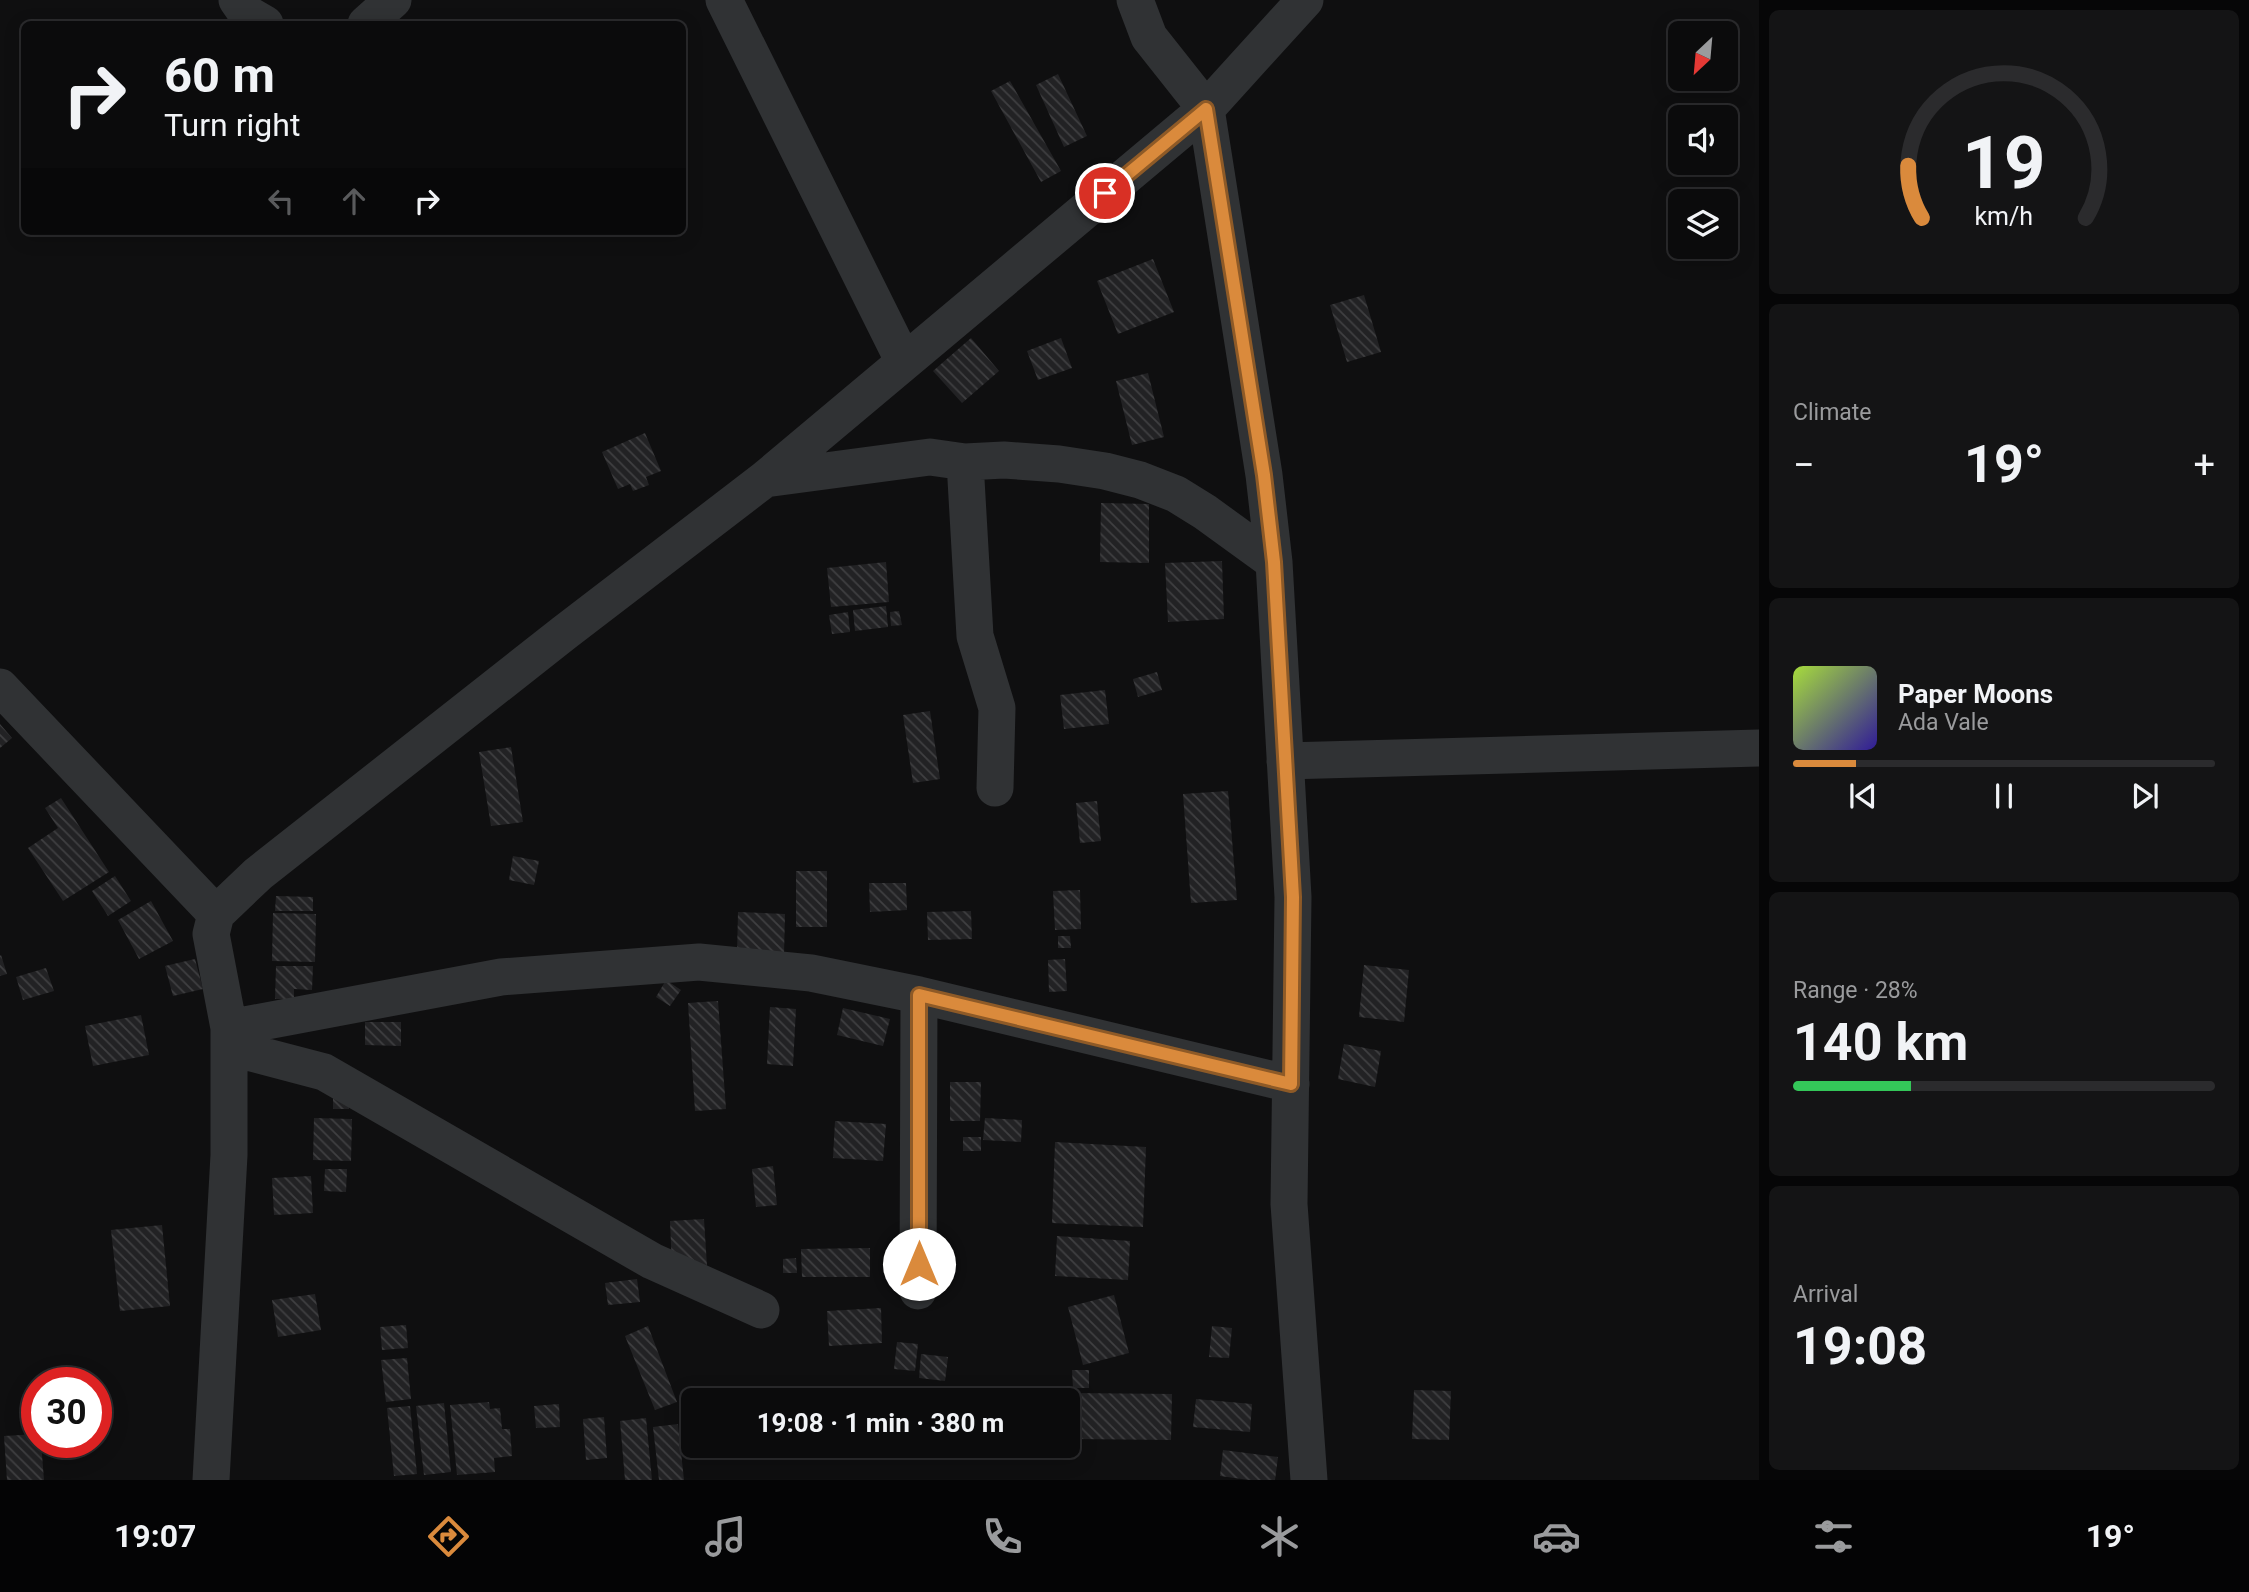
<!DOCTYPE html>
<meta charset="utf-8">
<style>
body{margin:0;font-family:Roboto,sans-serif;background:#141415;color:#f1f3f6;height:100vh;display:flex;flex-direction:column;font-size:26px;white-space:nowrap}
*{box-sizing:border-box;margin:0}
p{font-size:23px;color:#9a9b9d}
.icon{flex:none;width:38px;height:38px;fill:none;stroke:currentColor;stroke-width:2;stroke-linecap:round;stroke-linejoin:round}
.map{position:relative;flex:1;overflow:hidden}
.side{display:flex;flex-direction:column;gap:10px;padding:10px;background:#060607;width:490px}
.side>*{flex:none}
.guide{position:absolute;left:21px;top:21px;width:665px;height:214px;border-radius:10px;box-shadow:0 4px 18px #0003,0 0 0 2px #2b2b2d;background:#0b0b0c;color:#f1f3f6;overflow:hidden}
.needle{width:46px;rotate:206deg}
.controls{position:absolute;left:1668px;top:21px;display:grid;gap:14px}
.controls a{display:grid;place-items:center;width:70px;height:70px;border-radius:10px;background:#0b0b0c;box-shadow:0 4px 18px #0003,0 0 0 2px #2b2b2d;font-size:35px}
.speed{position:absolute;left:21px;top:1367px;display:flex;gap:14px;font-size:35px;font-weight:700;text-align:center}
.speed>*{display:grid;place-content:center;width:91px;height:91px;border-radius:50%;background:#0b0b0c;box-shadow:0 4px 18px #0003,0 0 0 2px #2b2b2d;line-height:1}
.speed .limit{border:10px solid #d22;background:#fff;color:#111}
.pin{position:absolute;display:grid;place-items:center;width:60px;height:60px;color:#fff;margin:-30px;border:4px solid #fff;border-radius:50%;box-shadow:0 2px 7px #0007}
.me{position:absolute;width:77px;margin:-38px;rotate:0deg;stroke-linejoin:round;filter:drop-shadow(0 0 5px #0008)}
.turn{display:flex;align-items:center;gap:24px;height:147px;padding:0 28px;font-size:32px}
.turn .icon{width:91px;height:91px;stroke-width:2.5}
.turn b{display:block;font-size:49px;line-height:60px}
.lanes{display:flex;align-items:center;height:66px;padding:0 28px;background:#0003;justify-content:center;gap:35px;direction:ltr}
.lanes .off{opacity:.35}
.big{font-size:52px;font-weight:700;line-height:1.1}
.side .card{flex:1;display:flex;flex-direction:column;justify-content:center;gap:10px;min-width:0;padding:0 24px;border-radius:10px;background:#141415}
.side .dial{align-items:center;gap:0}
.dial svg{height:182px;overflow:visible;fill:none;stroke:#2b2b2d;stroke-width:7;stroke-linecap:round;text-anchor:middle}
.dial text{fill:#f1f3f6;stroke:none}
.song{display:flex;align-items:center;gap:21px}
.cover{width:84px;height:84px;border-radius:10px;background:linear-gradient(135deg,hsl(80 70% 55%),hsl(250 70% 35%))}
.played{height:7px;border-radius:4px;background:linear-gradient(90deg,#da8a3c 15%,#2b2b2d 15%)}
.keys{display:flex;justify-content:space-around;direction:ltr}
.heat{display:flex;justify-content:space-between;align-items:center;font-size:38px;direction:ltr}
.charge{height:10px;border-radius:5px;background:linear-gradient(90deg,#34c759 28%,#2b2b2d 0)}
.trip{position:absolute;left:681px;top:1388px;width:399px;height:70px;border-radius:10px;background:#0b0b0c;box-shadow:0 4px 18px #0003,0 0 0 2px #2b2b2d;font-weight:700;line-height:70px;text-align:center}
.tab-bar{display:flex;height:112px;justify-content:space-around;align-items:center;background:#040405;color:#9a9b9d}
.tab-bar .icon{width:49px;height:49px}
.tab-bar .active{color:#da8a3c}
.tab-bar b{font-size:32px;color:#f1f3f6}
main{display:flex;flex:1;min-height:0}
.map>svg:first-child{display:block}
.building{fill:url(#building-back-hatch)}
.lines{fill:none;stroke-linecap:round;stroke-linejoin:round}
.minor{stroke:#303234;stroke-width:37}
.route-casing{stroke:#8e5a27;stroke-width:18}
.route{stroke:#da8a3c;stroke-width:12}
</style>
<main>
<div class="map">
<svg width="1759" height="1480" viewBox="0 0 1759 1480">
<defs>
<pattern id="building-back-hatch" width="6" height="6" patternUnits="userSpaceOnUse" patternTransform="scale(1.75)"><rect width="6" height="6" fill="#222224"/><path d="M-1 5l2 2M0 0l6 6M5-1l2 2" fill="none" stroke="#3f3f41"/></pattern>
</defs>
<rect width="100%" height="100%" fill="#0f0f10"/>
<!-- building -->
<path class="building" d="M1058,74l29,62 -23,11 -28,-62z
M1010,81l51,90 -20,11 -50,-91z
M1153,259l21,53 -56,22 -21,-53z
M1364,295l17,57 -34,10 -17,-57z
M971,338l28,33 -37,32 -29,-32z
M1061,338l11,30 -34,12 -11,-29z
M1148,373l16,64 -32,8 -16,-64z
M645,433l16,38 -15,6 3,8 -16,6 -3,-7 -12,5 -16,-37z
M1101,503l48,1v59l-49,-1z
M1222,561l2,58 -56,3 -3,-59z
M886,562l3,40 -58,5 -4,-39z
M886,606l2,21 -33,4 -2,-21z
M899,611l3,14 -11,1 -1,-14z
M848,612l2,20 -18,2 -3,-19z
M1157,672l5,18 -24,7 -5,-18z
M1105,690l4,34 -45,5 -4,-34z
M930,711l10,68 -27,4 -10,-68z
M0,724l12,14 -12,10z
M511,747l12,75 -32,4 -12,-74z
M1228,791l9,109 -46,3 -8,-109z
M61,798l48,74 -46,29 -35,-53 30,-20 -13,-20z
M1097,801l4,40 -21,2 -4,-40z
M513,856l26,5 -5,24 -25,-5z
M796,871h31v56h-31z
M115,876l16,25 -23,15 -16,-25z
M869,883h37l1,27 -37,2z
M1080,890l1,39 -26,1 -2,-39z
M276,896l37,1v14h-38z
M151,901l22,40 -34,18 -21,-39z
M971,911l1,28 -44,1 -1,-28z
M738,912l47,2 -1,41 -47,-1z
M273,913l43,1 -1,48 -43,-1z
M1058,936h12l1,12h-13z
M1,955l6,19 -7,2v-20z
M195,959l8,30 -30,7 -8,-30z
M1065,959l2,32 -18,1 -1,-32z
M1364,965l45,5 -5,52 -45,-5z
M276,966h37l-1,24 -18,-1v10h-19z
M46,968l8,23 -31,9 -7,-23z
M666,980l15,10 -11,16 -14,-9z
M718,1001l8,108 -31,2 -7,-108z
M770,1007l26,2 -3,57 -26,-2z
M843,1008l47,11 -7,27 -46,-11z
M141,1015l8,40 -56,11 -8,-40z
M365,1022h36v24l-36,-1z
M1344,1044l37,7 -6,36 -37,-8z
M950,1082h31l-1,39h-30z
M333,1098h16v11h-16z
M314,1118l38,1 -1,42 -38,-1z
M985,1118l37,2 -1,22 -38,-2z
M835,1121l51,3 -3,37 -50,-3z
M963,1137h18v14h-18z
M1055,1142l91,5 -3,80 -91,-4z
M773,1166l4,39 -21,2 -4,-38z
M325,1169h22l-1,23 -22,-1z
M311,1176l2,37 -39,2 -2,-37z
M704,1219l3,47 -35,2 -2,-47z
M162,1225l8,81 -50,5 -9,-81z
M1057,1236l73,5 -2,39 -73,-4z
M870,1248v29h-68l-1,-28z
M796,1258l1,15h-14v-14z
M637,1279l3,23 -32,3 -3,-22z
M315,1294l6,36 -43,7 -6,-37z
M1114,1295l15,58 -46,12 -15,-58z
M881,1308l1,35 -53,3 -2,-35z
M406,1325l2,23 -26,2 -2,-23z
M648,1326l29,76 -22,8 -30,-74z
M1212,1326l20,2 -3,30 -20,-1z
M897,1342l21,2 -3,27 -21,-2z
M921,1354l27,3 -3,24 -26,-3z
M407,1358l4,41 -25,3 -5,-42z
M1072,1370h17v18h-16z
M1414,1390l37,1 -2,49 -37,-1z
M1071,1393l101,1 -1,46 -100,-1z
M1196,1399l56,5 -2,28 -57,-5z
M489,1402l1,7 10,-1 2,21h8l2,27 -18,2 1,14 -38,3 -7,-70z
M444,1403l7,69 -27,3 -8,-69z
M559,1404l1,23 -24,1 -2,-22z
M410,1406l7,68 -23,2 -7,-68z
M604,1417l3,41 -21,2 -3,-41z
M646,1418l6,62h-27l-5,-59z
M678,1424l6,56h-25l-6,-53z
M37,1434v8h4l3,38h-37l-3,-44z
M935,1446h21v2l-20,1z
M1223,1450l55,7 -3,23h-26l-29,-4z"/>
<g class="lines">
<!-- minor -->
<path class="minor" d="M237,0l9,13 19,11
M724,0l180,362
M1135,0l14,37 57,72 58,366 10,87 19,335 -4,307 20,276
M366,24l27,-24
M965,462l10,174 22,72 -2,80
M765,479l165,-22 35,5 39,-2 55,4 46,7 35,9 36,14 29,18 69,50
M0,687l216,227
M1285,761l474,-13
M229,1028l272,-51 198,-15 112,11 108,22 372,89
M229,1047l95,25 328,189 109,49
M918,1291l1,-296
M211,1480l18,-325v-127l-18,-94 5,-20 42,-40 306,-241 201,-154 441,-370 99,-109"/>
</g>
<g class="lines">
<defs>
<path id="route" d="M919,1264v-269l372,89 2,-187 -19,-335 -10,-87 -58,-366 -101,84"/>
</defs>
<!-- route casing -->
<use href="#route" class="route-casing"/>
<!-- route -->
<use href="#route" class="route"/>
</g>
</svg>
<div class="controls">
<a><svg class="needle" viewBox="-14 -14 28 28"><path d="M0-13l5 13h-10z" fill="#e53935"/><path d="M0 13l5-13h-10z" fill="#9a9b9d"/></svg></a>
<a><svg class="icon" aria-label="sound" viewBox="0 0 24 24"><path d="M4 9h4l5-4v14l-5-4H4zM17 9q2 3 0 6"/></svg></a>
<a><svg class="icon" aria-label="layers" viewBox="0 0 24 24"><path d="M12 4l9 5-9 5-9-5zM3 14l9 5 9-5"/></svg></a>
</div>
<div class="speed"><div class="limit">30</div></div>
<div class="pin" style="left:1105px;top:193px;background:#d93025"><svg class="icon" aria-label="arrive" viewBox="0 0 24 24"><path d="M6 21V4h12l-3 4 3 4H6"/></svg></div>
<svg class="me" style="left:919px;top:1264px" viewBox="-20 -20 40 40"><circle r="19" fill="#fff"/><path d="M0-13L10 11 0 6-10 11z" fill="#da8a3c"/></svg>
<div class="trip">19:08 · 1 min · 380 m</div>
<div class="guide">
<div class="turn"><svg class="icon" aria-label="right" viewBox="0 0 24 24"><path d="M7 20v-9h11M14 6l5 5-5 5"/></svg><div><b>60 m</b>Turn right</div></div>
<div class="lanes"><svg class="icon off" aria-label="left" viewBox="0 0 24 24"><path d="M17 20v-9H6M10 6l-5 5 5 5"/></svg><svg class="icon off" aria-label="ahead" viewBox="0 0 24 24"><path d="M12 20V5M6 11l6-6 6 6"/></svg><svg class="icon" aria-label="right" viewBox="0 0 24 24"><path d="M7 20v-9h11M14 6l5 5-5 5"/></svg></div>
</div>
</div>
<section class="side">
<div class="card dial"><svg viewBox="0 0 100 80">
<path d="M14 69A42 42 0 1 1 86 69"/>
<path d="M14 69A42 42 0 0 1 8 46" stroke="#da8a3c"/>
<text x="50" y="56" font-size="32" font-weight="700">19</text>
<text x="50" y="72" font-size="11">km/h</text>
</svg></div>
<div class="card"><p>Climate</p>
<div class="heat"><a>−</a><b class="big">19°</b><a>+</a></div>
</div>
<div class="card">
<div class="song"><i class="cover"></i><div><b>Paper Moons</b><p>Ada Vale</p></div></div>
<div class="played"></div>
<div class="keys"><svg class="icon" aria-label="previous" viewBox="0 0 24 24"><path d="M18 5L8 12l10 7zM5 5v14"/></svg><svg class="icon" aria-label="pause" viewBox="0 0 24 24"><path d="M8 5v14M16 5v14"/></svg><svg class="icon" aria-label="next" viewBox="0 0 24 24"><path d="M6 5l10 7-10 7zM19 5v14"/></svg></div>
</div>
<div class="card"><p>Range · 28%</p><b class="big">140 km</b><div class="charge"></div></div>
<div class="card"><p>Arrival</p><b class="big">19:08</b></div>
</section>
</main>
<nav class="tab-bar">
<b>19:07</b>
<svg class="icon active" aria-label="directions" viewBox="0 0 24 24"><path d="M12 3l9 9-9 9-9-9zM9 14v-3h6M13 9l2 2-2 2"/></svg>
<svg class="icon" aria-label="music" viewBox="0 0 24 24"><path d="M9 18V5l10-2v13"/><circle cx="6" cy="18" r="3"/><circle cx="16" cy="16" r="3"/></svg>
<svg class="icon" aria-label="phone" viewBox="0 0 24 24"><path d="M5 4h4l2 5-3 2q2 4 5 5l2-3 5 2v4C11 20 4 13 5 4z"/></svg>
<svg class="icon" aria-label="climate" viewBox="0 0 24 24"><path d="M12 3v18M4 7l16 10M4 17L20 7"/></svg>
<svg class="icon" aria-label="car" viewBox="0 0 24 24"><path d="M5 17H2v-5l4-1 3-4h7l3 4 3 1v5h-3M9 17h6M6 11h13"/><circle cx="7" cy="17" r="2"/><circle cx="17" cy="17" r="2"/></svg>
<svg class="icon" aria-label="filters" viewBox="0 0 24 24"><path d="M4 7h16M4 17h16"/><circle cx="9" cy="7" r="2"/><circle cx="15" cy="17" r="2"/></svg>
<b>19°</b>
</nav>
